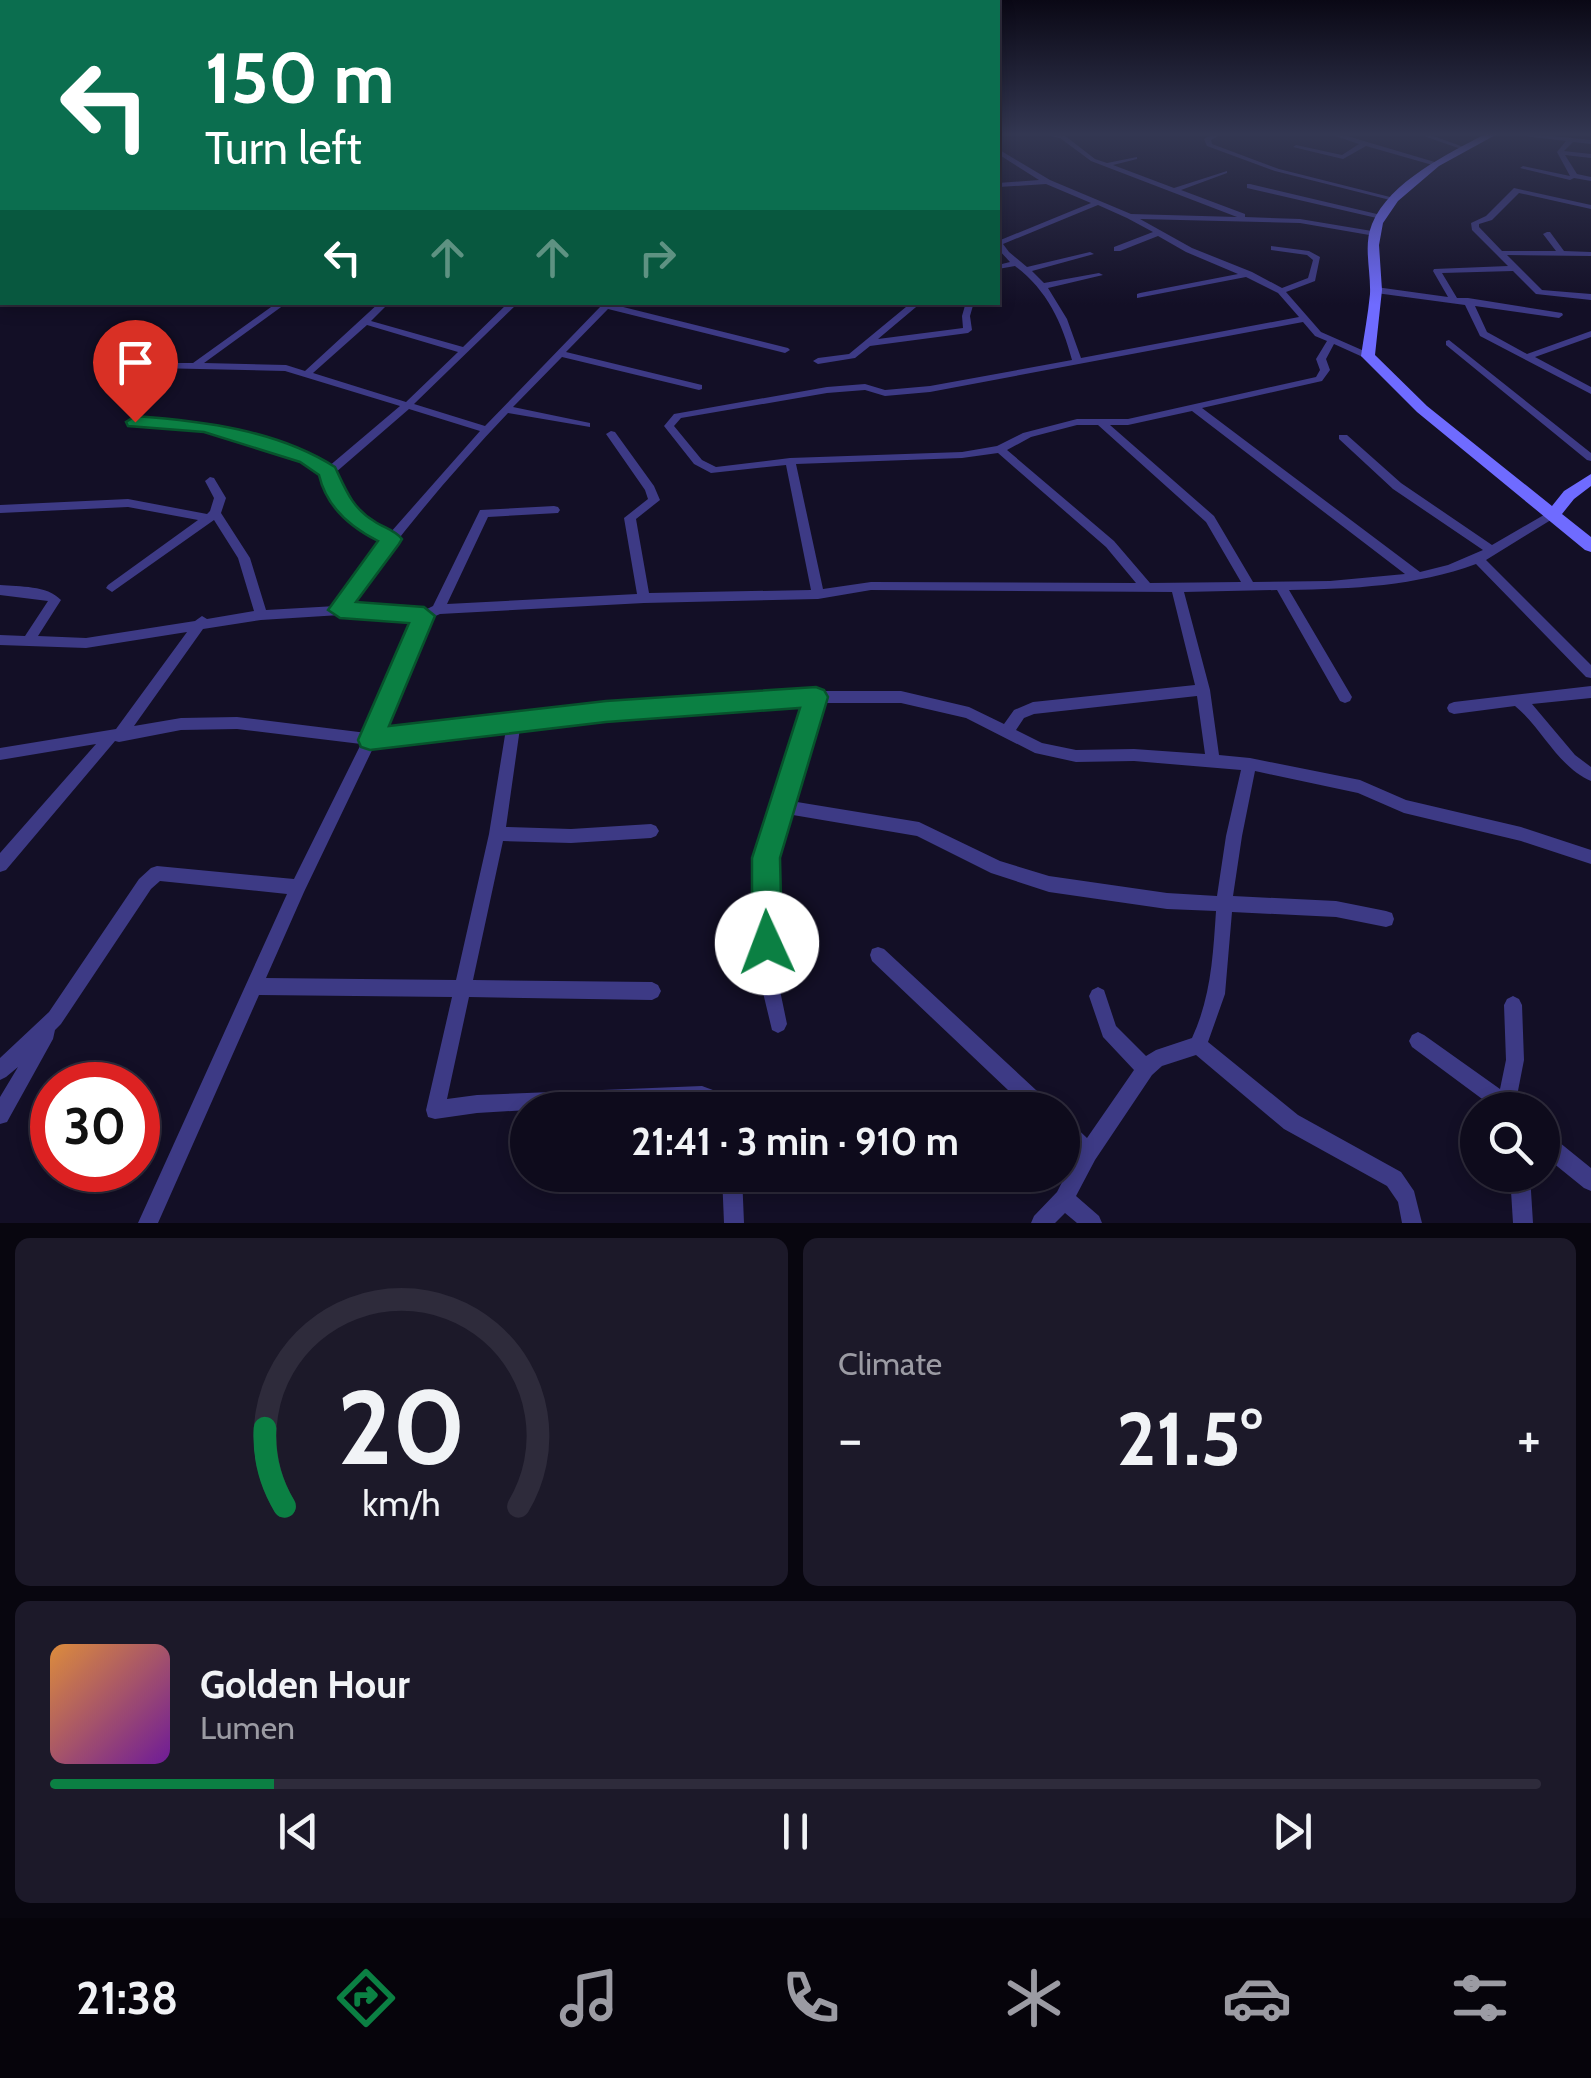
<!DOCTYPE html>
<meta charset="utf-8">
<style>
body{margin:0;font-family:Cabin,sans-serif;background:#1c1929;color:#f1f3f6;height:100vh;display:flex;flex-direction:column;font-size:38px;white-space:nowrap}
*{box-sizing:border-box;margin:0}
p{font-size:32px;color:#9b9ba3}
.icon{flex:none;width:55px;height:55px;fill:none;stroke:currentColor;stroke-width:2;stroke-linecap:round;stroke-linejoin:round}
.map{position:relative;height:1223px;overflow:hidden}
.sheet{display:flex;flex-direction:column;gap:15px;padding:15px;background:#08060f;flex:1}
.sheet>*{flex:none}
.hud{position:absolute;left:0px;top:0px;width:1000px;height:305px;box-shadow:0 5px 15px #0003,0 0 0 2px #2e2b3b;background:#0b6e4f;color:#fff;overflow:hidden}
.controls{position:absolute;left:1460px;top:1092px;display:grid;gap:20px}
.controls a{display:grid;place-items:center;width:100px;height:100px;border-radius:50%;background:#0e0b1c;box-shadow:0 5px 15px #0003,0 0 0 2px #2e2b3b;font-size:50px}
.speed{position:absolute;left:30px;top:1062px;display:flex;gap:20px;font-size:50px;font-weight:700;text-align:center}
.speed>*{display:grid;place-content:center;width:130px;height:130px;border-radius:50%;background:#0e0b1c;box-shadow:0 5px 15px #0003,0 0 0 2px #2e2b3b;line-height:1}
.speed .limit{border:15px solid #d22;background:#fff;color:#111}
.pin{position:absolute;display:grid;place-items:center;width:85px;height:85px;color:#fff;margin:-102px -42px;border-radius:50% 50% 50% 0;rotate:-45deg;box-shadow:0 0 10px #0007}
.pin .icon{rotate:45deg}
.me{position:absolute;width:110px;margin:-55px;rotate:358deg;stroke-linejoin:round;filter:drop-shadow(0 0 8px #0008)}
.turn{display:flex;align-items:center;gap:35px;height:210px;padding:0 40px;font-size:45px}
.turn .icon{width:130px;height:130px;stroke-width:2.5}
.turn b{display:block;font-size:70px;line-height:85px}
.lanes{display:flex;align-items:center;height:95px;padding:0 40px;background:#0003;justify-content:center;gap:50px;direction:ltr}
.lanes .off{opacity:.35}
.big{font-size:75px;font-weight:700;line-height:1.1}
.sheet .card{flex:1;display:flex;flex-direction:column;justify-content:center;gap:15px;min-width:0;padding:0 35px;border-radius:15px;background:#1c1929}
.sheet .dial{align-items:center;gap:0}
.dial svg{height:260px;overflow:visible;fill:none;stroke:#2e2b3b;stroke-width:7;stroke-linecap:round;text-anchor:middle}
.dial text{fill:#f1f3f6;stroke:none}
.song{display:flex;align-items:center;gap:30px}
.cover{width:120px;height:120px;border-radius:15px;background:linear-gradient(135deg,hsl(30 70% 55%),hsl(280 70% 35%))}
.played{height:10px;border-radius:5px;background:linear-gradient(90deg,#0b8043 15%,#2e2b3b 15%)}
.keys{display:flex;justify-content:space-around;direction:ltr}
.heat{display:flex;justify-content:space-between;align-items:center;font-size:55px;direction:ltr}
.sheet .tiles{flex:1;display:grid;gap:15px;grid-template-columns:1fr 1fr}
.card:last-child{grid-column:span 2}
.trip{position:absolute;left:510px;top:1092px;width:570px;height:100px;border-radius:50px;background:#0e0b1c;box-shadow:0 5px 15px #0003,0 0 0 2px #2e2b3b;font-weight:700;line-height:100px;text-align:center}
.tab-bar{display:flex;height:160px;justify-content:space-around;align-items:center;background:#06040b;color:#9b9ba3}
.tab-bar .icon{width:70px;height:70px}
.tab-bar .on{color:#0b8043}
.tab-bar b{font-size:45px;color:#f1f3f6}
.map>svg:first-child{display:block}
.lines{fill:none;stroke-linecap:round;stroke-linejoin:round}
.street{fill:#3d3a85;fill-rule:evenodd}
.secondary{fill:#6f6bff;fill-rule:evenodd}
.route{fill:#0b8043;stroke:#07532c;stroke-width:2.5}
</style>
<div class="map">
<svg width="1591" height="1223" viewBox="0 0 1591 1223">
<rect width="100%" height="100%" fill="#130f26"/>
<g class="lines">
<!-- street -->
<path class="street" d="M1036,133l28,2 31,24 12,4 30,-6v2l-24,6 61,23 53,-17v2l-46,17 64,24v3l55,2 78,13v4h-3l-75,-13 -160,-4 52,29 60,24 30,16 26,-10 5,-18 -6,-5 -36,-5v-4l38,5 11,6 -5,24 -29,11 35,40 50,22v4h-6l-31,-14 -8,15 4,11 -8,11 -120,27 218,164 28,-7 35,-15 -90,-61 -54,-50v-4h8l54,48 91,62 57,-33h8l2,3 -73,45 105,105v13l-5,-1 -110,-113c-60,22 -124,25 -187,26l63,107 -2,4 -5,2 -5,-2 -63,-111 -93,2 26,98 9,65 31,3 110,22 46,20 115,27 70,23v14l-70,-23 -117,-28 -46,-20 -103,-22 -13,65 -9,60 103,5 50,10 6,2 2,6 -2,6 -6,2 -50,-10 -104,-5 -7,82 -17,48 90,73 103,57 13,19 8,32h-20l-4,-21 -11,-16 -103,-57 -88,-74 -34,11 -10,9 -57,85 -19,36 23,20 3,7h-25l-12,-10 -10,10h-24l3,-7 23,-24 19,-37 -14,-13v-23l7,2 18,17 47,-68 -31,-33 -14,-41 3,-6 6,-3 6,3 12,36 30,30 10,-6 36,-12c19,-41 21,-82 24,-127l-49,-2 -118,-17 -58,-19 -74,-37 -130,-22 -13,44 3,118 10,48 -3,6 -6,3 -6,-3 -13,-54 -1,-118 49,-155 -201,15 -86,10 -14,99 65,2 80,-5 5,2 3,5 -3,5 -5,2 -80,5 -68,-2 -30,139 179,2 6,3 3,6 -3,6 -6,3 -183,-3 -22,102 30,-4 225,-9 19,7 8,17h-20l-7,-6 -174,6 -51,3 -42,6 -7,-2 -2,-7 26,-113 -193,-2 -101,228h-20l149,-329 -127,-13 -9,8 -90,135 -6,6 -2,9 -46,83 -7,2v-27l18,-30 -12,10 -6,3v-22l49,-46 90,-133 12,-11 6,-2 137,13 67,-135 -124,-15 -56,1 -62,12 -4,-1 -109,129 -6,2v-19l96,-109 -96,16v-12l116,-19 71,-97 -101,16 -86,-3v-10l25,1 23,-35 -48,-6v-10c20,2 47,0 61,15l-23,36 48,2 109,-17 7,-5 5,3 47,-8 -16,-53 -24,-38 -102,72 -6,-4 2,-3 90,-65 -70,-13 -128,6v-8l128,-6 79,15 3,-3 4,-13 -9,-17 5,-4 4,1 12,20 -5,15 29,45 16,52 70,-4 48,-66 -18,-10 -18,-14 -16,-21 -8,-21 -21,-14 -65,-23 -32,-7 -71,-5 -5,-3 5,-3c24,2 49,2 72,5 40,6 88,22 121,43l72,-61 -115,-35 -131,-3 -5,-3 2,-2h42l85,-61h10l-84,61 82,2 19,6 75,-69h10l-19,19 92,26 46,-45h10l-105,102 71,22 115,-119 -14,-5h17l185,46 2,2 -5,3 -177,-44 -42,43 136,33v4l-3,1 -137,-33 -49,50 77,16v4l-82,-14c-57,60 -111,124 -159,193l74,5 10,-5 47,-96 74,-4 4,1 2,3 -2,3 -70,4 -41,87 190,-10 -13,-76 24,-19 -3,-9 -39,-56 5,-3 4,1 39,54 6,14 -24,19 13,74 162,-3 -25,-125 -75,8 -17,-9 -30,-38 10,-12 153,-27 38,-3 20,6 45,-4 142,-26c-10,-38 -25,-70 -57,-94l-17,3v-4l12,-3 -12,-13v-8l93,-38 -45,-19 -48,3v-4l41,-3 -41,-26v-5l52,31 81,34 106,3 -146,-56 -31,-23zM1098,205l29,13 26,14 -39,15v4h6l38,-15 28,16 52,22 -98,19 -3,1v4l109,-21 32,16 21,24 -218,41 -14,-39 -19,-31 55,-13 -4,-2 -55,10 -12,-12 62,-17 -4,-2 -63,15 -18,-15 -6,-8zM1303,322l12,14 12,5 -11,18 4,11 -4,7 -188,42h-51l-54,14 -26,13 -35,6 -172,6 -74,9 -14,-7 -28,-34 7,-8 146,-25 38,-3 20,6 45,-4zM367,325l91,27 -52,50 -93,-29zM409,409l71,22 -90,102c-27,-13 -47,-31 -55,-60zM1192,411l213,163 -75,7 -77,1 -39,-66 -104,-91h18zM1077,425h21l108,97 35,60 -91,1 -36,-42 -107,-91 24,-13zM998,453l108,94 30,36 -265,-1 -48,7 -27,-125 166,-6zM871,590l301,2 23,93 -162,17 -19,8 -10,14 -35,-17 -68,-16h-85l-210,15 -225,26 48,-113 11,-5 204,-11 174,-4zM340,615l76,5 -49,113 -130,-16 -56,1 -47,8 69,-97 58,-9zM1197,696l8,58 -71,-5 -58,1 -34,-7 -26,-13 8,-12 10,-4zM821,703h80l65,15 69,35 41,9 58,-1 107,9 -15,66 -9,60 -50,-3 -118,-17 -49,-15 -81,-39 -128,-21zM506,729l-17,105 -33,146 -190,-2 38,-86 71,-148z
M1214,133h9l-12,7 1,4 67,25 119,30 -4,2 -119,-30 -68,-25 -3,-7z
M1337,133l101,30 1,1 -3,2 -70,-20 -23,13 -50,-12 3,-2 46,10 17,-11 -30,-10z
M1415,133h10l44,16 -5,1z
M1498,133h26l67,7v4l-18,-2 -9,9 27,3v4l-26,-3 12,19 14,3v4l-17,-3 -4,2 -50,-12 3,-2 47,10 -13,-24 9,-11z
M1250,184l131,31 4,2 -4,2 -134,-31v-4z
M1514,188l77,17v4l-72,-16 -27,27 -13,4v3l23,24h54l-13,-17 4,-2h3l14,19 27,1v4l-84,-1 35,35 49,4v6l-55,-6 -23,-23 -71,2 15,25h11l94,15 1,2 -4,3 -84,-12 12,26 40,22 64,-23v6l-56,20 56,30v7l-111,-58 -15,-31 -89,-12 -4,-3 4,-3 72,10 -15,-26 1,-2 74,-3 -36,-36 -1,-7 15,-7z
M808,302h13l1,2 -4,3z
M912,302h10l-44,37 85,-11 -1,-12 4,-14h8l-4,14 2,14 -4,3 -98,13 -15,12 -37,6 -5,-3 5,-3 31,-4z
M1449,340l142,113v8l-4,-1 -141,-115v-4z
M1591,686v12l-59,6 43,51 16,12v14c-34,-15 -48,-52 -76,-75l-61,8 -5,-2 -2,-4 2,-4 5,-2z
M878,947l6,2 166,154 2,7h-23l-157,-149 -2,-6 2,-6z
M1513,996l6,3 3,6 2,55 -8,41 6,9h-25l-85,-63 -3,-6 3,-6 6,-3 6,3 76,54 6,-29 -2,-55 3,-6z
M813,1096l39,7 2,7h-71l2,-7z
M1542,1132l7,2 42,34v23l-7,-3 -42,-34z
M722,1175h20l2,48h-20z
M1510,1175h20l3,48h-20z"/>
<!-- secondary -->
<path class="secondary" d="M1487,133h12l-60,33 -41,35 -15,22 -4,22 3,45 -7,65 52,51 125,100 12,-15 27,-17v12l-17,13 -12,15 29,23v15l-6,-2 -168,-138 -56,-56c3,-21 7,-41 9,-62 1,-24 -7,-48 2,-70 18,-43 76,-70 115,-91z"/>
</g>
<!-- sky -->
<linearGradient id="sky" x2="0" y2="1"><stop stop-color="#0a0815"/><stop offset="0.44" stop-color="#333752"/><stop offset="1" stop-color="#333752" stop-opacity="0"/></linearGradient>
<rect width="1591" height="305" fill="url(#sky)"/>
<!-- route -->
<path class="route" d="M135,416c68,5 142,14 200,51 10,21 17,41 39,54 10,7 21,9 28,18l-3,5 -43,58 68,5 11,9 -46,110 217,-25 210,-14 8,3 4,7 -48,161 2,85 -4,10 -11,5 -11,-5 -4,-10v-85l48,-150 -194,14 -236,28 -9,-3 -3,-7 51,-117 -69,-5 -12,-8 50,-69c-28,-14 -52,-35 -59,-66l-19,-13 -96,-30 -76,-6 -2,-4z"/>
</svg>
<div class="controls">
<a><svg class="icon" aria-label="search" viewBox="0 0 24 24"><circle cx="10" cy="10" r="6"/><path d="M15 15l6 6"/></svg></a>
</div>
<div class="speed"><div class="limit">30</div></div>
<div class="pin" style="left:135px;top:422px;background:#d93025"><svg class="icon" aria-label="arrive" viewBox="0 0 24 24"><path d="M6 21V4h12l-3 4 3 4H6"/></svg></div>
<svg class="me" style="left:767px;top:943px" viewBox="-20 -20 40 40"><circle r="19" fill="#fff"/><path d="M0-13L10 11 0 6-10 11z" fill="#0b8043"/></svg>
<div class="trip">21:41 · 3 min · 910 m</div>
<div class="hud">
<div class="turn"><svg class="icon" aria-label="left" viewBox="0 0 24 24"><path d="M17 20v-9H6M10 6l-5 5 5 5"/></svg><div><b>150 m</b>Turn left</div></div>
<div class="lanes"><svg class="icon" aria-label="left" viewBox="0 0 24 24"><path d="M17 20v-9H6M10 6l-5 5 5 5"/></svg><svg class="icon off" aria-label="ahead" viewBox="0 0 24 24"><path d="M12 20V5M6 11l6-6 6 6"/></svg><svg class="icon off" aria-label="ahead" viewBox="0 0 24 24"><path d="M12 20V5M6 11l6-6 6 6"/></svg><svg class="icon off" aria-label="right" viewBox="0 0 24 24"><path d="M7 20v-9h11M14 6l5 5-5 5"/></svg></div>
</div>
</div>
<section class="sheet">
<div class="tiles">
<div class="card dial"><svg viewBox="0 0 100 80">
<path d="M14 69A42 42 0 1 1 86 69"/>
<path d="M14 69A42 42 0 0 1 8 45" stroke="#0b8043"/>
<text x="50" y="56" font-size="32" font-weight="700">20</text>
<text x="50" y="72" font-size="11">km/h</text>
</svg></div>
<div class="card"><p>Climate</p>
<div class="heat"><a>−</a><b class="big">21.5°</b><a>+</a></div>
</div>
<div class="card">
<div class="song"><i class="cover"></i><div><b>Golden Hour</b><p>Lumen</p></div></div>
<div class="played"></div>
<div class="keys"><svg class="icon" aria-label="previous" viewBox="0 0 24 24"><path d="M18 5L8 12l10 7zM5 5v14"/></svg><svg class="icon" aria-label="pause" viewBox="0 0 24 24"><path d="M8 5v14M16 5v14"/></svg><svg class="icon" aria-label="next" viewBox="0 0 24 24"><path d="M6 5l10 7-10 7zM19 5v14"/></svg></div>
</div>
</div>
</section>
<nav class="tab-bar">
<b>21:38</b>
<svg class="icon on" aria-label="directions" viewBox="0 0 24 24"><path d="M12 3l9 9-9 9-9-9zM9 14v-3h6M13 9l2 2-2 2"/></svg>
<svg class="icon" aria-label="music" viewBox="0 0 24 24"><path d="M9 18V5l10-2v13"/><circle cx="6" cy="18" r="3"/><circle cx="16" cy="16" r="3"/></svg>
<svg class="icon" aria-label="phone" viewBox="0 0 24 24"><path d="M5 4h4l2 5-3 2q2 4 5 5l2-3 5 2v4C11 20 4 13 5 4z"/></svg>
<svg class="icon" aria-label="climate" viewBox="0 0 24 24"><path d="M12 3v18M4 7l16 10M4 17L20 7"/></svg>
<svg class="icon" aria-label="car" viewBox="0 0 24 24"><path d="M5 17H2v-5l4-1 3-4h7l3 4 3 1v5h-3M9 17h6M6 11h13"/><circle cx="7" cy="17" r="2"/><circle cx="17" cy="17" r="2"/></svg>
<svg class="icon" aria-label="filters" viewBox="0 0 24 24"><path d="M4 7h16M4 17h16"/><circle cx="9" cy="7" r="2"/><circle cx="15" cy="17" r="2"/></svg>
</nav>
